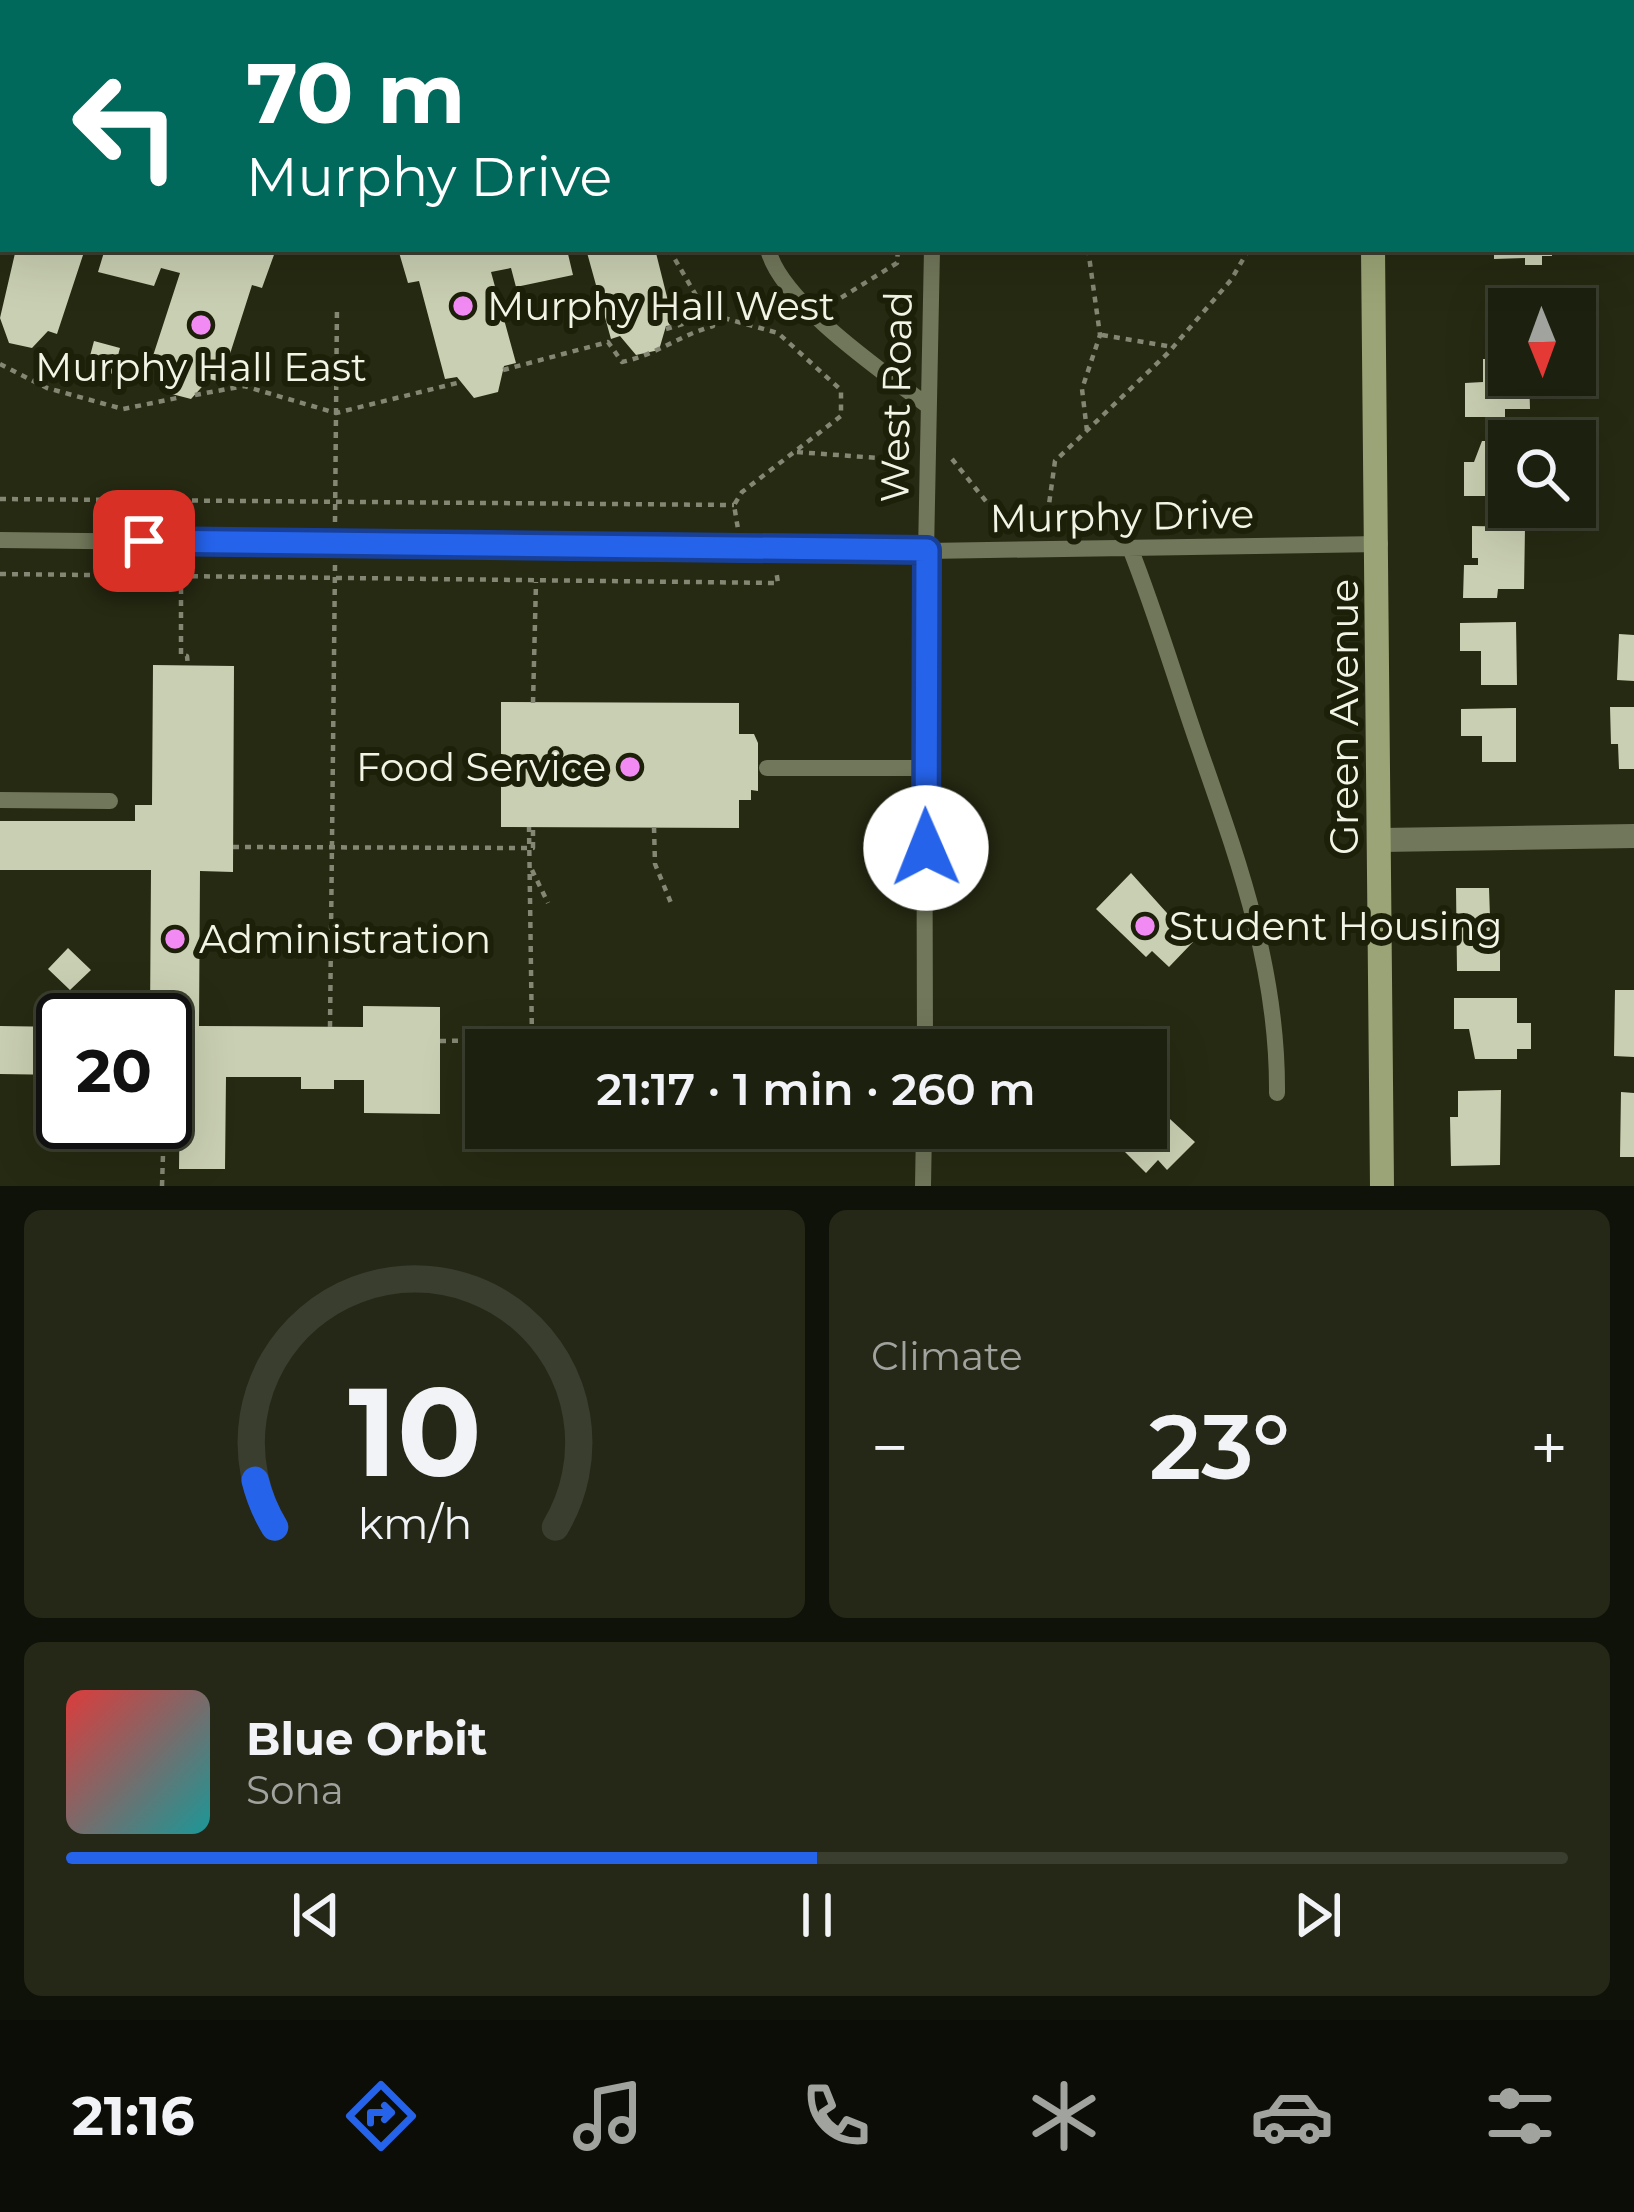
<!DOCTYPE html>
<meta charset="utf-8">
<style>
body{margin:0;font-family:Montserrat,sans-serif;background:#252817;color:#f1f3f6;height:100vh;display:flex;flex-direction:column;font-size:45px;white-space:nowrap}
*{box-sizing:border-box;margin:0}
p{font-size:39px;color:#a0a39e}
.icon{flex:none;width:66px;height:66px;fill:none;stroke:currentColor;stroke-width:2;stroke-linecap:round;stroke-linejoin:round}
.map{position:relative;height:1186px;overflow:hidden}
.sheet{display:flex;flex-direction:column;gap:24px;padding:24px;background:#0f1208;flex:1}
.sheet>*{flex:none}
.guide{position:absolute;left:0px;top:0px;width:1635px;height:252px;box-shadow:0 12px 48px #0002,0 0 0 3px #3a3e2e;background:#00695c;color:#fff;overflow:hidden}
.needle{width:78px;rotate:179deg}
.controls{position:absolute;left:1488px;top:288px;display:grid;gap:24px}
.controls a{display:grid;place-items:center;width:108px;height:108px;border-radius:0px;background:#1c200e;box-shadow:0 12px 48px #0002,0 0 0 3px #3a3e2e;font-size:60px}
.speed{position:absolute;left:36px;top:993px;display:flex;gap:24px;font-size:60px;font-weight:700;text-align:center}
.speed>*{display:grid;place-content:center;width:156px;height:156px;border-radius:50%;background:#1c200e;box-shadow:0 12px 48px #0002,0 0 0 3px #3a3e2e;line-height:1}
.speed .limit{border:6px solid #111;border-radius:18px;background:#fff;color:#111}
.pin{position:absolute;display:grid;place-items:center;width:102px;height:102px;color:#fff;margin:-51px;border-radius:24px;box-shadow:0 6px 18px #0006}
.me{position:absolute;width:132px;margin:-66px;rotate:359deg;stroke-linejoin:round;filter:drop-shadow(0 0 9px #0008)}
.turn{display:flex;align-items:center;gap:42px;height:252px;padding:0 48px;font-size:54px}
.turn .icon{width:156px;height:156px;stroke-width:2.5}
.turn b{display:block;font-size:84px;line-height:102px}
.big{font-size:90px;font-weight:600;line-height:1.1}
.sheet .widget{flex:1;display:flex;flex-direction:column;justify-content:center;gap:18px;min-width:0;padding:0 42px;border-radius:18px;background:#252817}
.sheet .dial{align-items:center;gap:0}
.dial svg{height:312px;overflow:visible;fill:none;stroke:#3a3e2e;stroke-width:7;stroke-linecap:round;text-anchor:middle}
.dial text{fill:#f1f3f6;stroke:none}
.song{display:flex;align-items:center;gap:36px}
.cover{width:144px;height:144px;border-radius:18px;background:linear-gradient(135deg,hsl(0 70% 55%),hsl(180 70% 35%))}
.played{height:12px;border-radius:6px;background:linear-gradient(90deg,#2563eb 50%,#3a3e2e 50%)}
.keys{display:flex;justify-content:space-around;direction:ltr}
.heat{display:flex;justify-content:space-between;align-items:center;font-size:66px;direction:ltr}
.sheet .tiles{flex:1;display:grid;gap:24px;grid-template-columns:1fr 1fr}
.widget:last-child{grid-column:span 2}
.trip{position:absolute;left:465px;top:1029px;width:702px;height:120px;border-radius:0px;background:#1c200e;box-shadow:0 12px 48px #0002,0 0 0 3px #3a3e2e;font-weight:600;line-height:120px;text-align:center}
.menu{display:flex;height:192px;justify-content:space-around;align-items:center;background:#0b0d06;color:#a0a39e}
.menu .icon{width:84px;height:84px}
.menu .current{color:#2563eb}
.menu b{font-size:54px;color:#f1f3f6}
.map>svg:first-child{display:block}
.building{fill:#c9cfb2}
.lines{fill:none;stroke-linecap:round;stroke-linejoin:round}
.path{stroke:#848773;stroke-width:4.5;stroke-dasharray:6 6;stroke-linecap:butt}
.lane{stroke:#71775a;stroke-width:16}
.street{stroke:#71775a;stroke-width:24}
.secondary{stroke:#9ba476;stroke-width:24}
.path-bridge{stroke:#848773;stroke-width:4.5;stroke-dasharray:6 6;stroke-linecap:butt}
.route-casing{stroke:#184099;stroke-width:30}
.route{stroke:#2563eb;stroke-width:21}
.poi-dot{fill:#f28af3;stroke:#1c2008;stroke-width:4.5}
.labels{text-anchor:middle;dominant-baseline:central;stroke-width:12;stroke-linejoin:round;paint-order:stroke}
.poi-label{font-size:39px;fill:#f2f5e6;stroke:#1c2008;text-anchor:start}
.street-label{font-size:39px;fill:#f2f5e6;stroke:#1c2008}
</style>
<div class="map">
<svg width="1634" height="1186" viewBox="0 0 1634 1186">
<rect width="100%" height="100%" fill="#262a12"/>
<!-- building -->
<path class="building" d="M16,249h69l-28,85 -9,-3 -16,17 -23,-5 -9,-25z
M105,249l170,3 -13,36 -10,-3 -31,97 -12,-3 -18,20 -23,-6 -5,-27 -12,-4 29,-89 -19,-5 -7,18 -56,-14z
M398,249h183v2l-13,3 5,21 -57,12 -5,-19 -20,4 25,91 -12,3 -6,26 -24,6 -17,-21 -12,2 -26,-98 -11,2z
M586,249h69l19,76 -8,1 -7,24 -23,5 -16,-19 -9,3z
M1494,249h58v7h-10v9h-17v-7l-31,1z
M94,341l26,7 -7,26 -26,-7z
M1483,359h26v16h20l1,34h-25v8h-40v-34l18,-1z
M1482,441h27v55h-45v-34h10z
M1472,526l53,1 -1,62h-26l-1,9h-34l1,-33h14v-7h-6z
M1516,622l1,63h-36v-34h-21v-28z
M1619,634l15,1v46l-17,-1z
M153,665l81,1 -1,206 -33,-1 -1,155 164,1v-21l77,1v107l-76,-1v-33h-30v9h-33v-12h-75l-1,92h-46l1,-94h-15v-55h-15l1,-150h-151v-49h135v-16h17z
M501,702l238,1v31h15l4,9v48l-7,-1v10h-12v28l-238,-1z
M1610,707h24v62h-15l-1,-25h-7z
M1516,708v54h-34v-26h-21v-27z
M1131,873l62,69 -24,25 -17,-16 -6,6 -50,-48z
M1456,888h33l1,29 10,-1v55h-43z
M68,948l23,22 -21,20 -22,-21z
M1615,990h19v67l-20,-1z
M1454,998h63v25h14v26h-14v10h-42l-6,-30h-15z
M0,1026l63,1v48l-63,-1z
M1501,1090l-1,75 -49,1 -1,-49h8v-26z
M1621,1092l13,1v64h-14z
M1146,1097l49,45 -28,28 -9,-10 -12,13 -45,-45h45z"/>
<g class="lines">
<!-- path -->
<path class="path" d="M1102,0v3
M336,3v-3
M900,3v-3
M1275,3v-3
M669,249l39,67
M0,253l3,-12
M831,304l66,-41 1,-14
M666,329l47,-14 65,18 63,57v26l-99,76 -8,13 4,24
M1102,335l71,12
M0,364l47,24 76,21 59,-12
M503,370l105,-28 14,20c36,-8 56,-26 91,-36v-11
M195,395l49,-9 92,27 125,-31
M1087,431l-5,-42 18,-54 -12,-86
M797,452l108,8
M952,459l49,61 1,11
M0,499l734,6
M335,522l2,-216
M1046,526l9,-65 113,-108 63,-73 18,-31
M0,574l778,9 -2,-13
M181,576v79l6,1 1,10
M533,703l3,-121
M654,827l1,37 16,39
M532,870l16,33
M330,1027l5,-463
M440,1041l92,-1 -3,-213
M165,1091l1,-16
M162,1186l2,-64"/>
<!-- lane -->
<path class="lane" d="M935,3v-3
M768,249c12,53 117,124 160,157
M0,540l927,11 453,-7
M1130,548c25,63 44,127 66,191 41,118 82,227 81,354
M767,768h158
M0,800l110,1
M925,1050l-1,-396 8,-405
M923,1186l1,-58"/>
<!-- street -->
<path class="street" d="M1381,840l253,-4"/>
<!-- secondary -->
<path class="secondary" d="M1378,3v-3
M1373,249l9,937"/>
<!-- path-bridge -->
<path class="path-bridge" d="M233,847l300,1v-21"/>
</g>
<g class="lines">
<defs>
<path id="route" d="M144,541l783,9 -1,298"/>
</defs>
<!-- route casing -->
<use href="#route" class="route-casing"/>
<!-- route -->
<use href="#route" class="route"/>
</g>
<!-- markers -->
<g class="poi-dot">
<circle cx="463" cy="306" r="12"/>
<circle cx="201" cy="325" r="12"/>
<circle cx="630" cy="767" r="12"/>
<circle cx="1145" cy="926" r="12"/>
<circle cx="175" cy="939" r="12"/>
</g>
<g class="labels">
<!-- poi labels -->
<g class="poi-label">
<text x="487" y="306">Murphy Hall West</text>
<text x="201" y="367" text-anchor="middle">Murphy Hall East</text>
<text x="606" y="767" text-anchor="end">Food Service</text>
<text x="1169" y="926">Student Housing</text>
<text x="199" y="939">Administration</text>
</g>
<!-- street labels -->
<g class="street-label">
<text transform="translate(896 397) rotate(-89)">West Road</text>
<text transform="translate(1122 516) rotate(-1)">Murphy Drive</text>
<text transform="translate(1344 717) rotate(-90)">Green Avenue</text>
</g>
</g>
</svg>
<div class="controls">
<a><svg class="needle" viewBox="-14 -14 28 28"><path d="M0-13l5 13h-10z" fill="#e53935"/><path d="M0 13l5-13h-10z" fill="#a0a39e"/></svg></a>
<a><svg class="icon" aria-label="search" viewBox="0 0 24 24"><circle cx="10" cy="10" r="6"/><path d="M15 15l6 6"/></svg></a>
</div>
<div class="speed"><div class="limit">20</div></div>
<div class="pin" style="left:144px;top:541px;background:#d93025"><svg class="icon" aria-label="arrive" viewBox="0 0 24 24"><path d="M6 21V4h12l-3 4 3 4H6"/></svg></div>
<svg class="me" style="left:926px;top:848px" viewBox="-20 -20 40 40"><circle r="19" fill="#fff"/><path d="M0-13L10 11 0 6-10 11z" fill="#2563eb"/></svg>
<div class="trip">21:17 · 1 min · 260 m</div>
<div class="guide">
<div class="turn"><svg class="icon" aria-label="left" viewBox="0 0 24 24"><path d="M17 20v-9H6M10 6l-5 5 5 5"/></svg><div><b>70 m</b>Murphy Drive</div></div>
</div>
</div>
<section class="sheet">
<div class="tiles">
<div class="widget dial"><svg viewBox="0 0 100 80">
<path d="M14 69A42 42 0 1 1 86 69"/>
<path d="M14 69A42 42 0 0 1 9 57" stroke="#2563eb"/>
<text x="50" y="56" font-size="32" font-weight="700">10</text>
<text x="50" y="72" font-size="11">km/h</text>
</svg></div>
<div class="widget"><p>Climate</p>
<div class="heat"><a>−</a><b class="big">23°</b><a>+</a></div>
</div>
<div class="widget">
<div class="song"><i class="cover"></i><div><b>Blue Orbit</b><p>Sona</p></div></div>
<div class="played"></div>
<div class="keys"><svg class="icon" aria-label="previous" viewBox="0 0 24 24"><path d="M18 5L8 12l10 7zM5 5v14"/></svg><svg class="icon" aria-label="pause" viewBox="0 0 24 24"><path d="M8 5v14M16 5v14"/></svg><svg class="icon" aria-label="next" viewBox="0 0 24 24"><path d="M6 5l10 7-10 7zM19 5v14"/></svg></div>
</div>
</div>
</section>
<nav class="menu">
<b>21:16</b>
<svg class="icon current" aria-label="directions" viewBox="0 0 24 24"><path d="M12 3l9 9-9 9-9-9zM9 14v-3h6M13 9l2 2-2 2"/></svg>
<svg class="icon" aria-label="music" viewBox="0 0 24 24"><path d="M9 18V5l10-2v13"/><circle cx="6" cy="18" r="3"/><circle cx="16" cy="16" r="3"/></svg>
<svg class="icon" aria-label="phone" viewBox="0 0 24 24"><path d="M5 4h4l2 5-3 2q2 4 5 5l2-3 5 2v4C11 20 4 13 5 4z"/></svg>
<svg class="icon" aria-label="climate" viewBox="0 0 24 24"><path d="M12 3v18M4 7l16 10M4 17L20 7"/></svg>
<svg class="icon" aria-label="car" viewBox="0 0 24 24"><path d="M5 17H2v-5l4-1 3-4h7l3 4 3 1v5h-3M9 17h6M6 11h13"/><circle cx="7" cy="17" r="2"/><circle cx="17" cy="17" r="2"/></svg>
<svg class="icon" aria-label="filters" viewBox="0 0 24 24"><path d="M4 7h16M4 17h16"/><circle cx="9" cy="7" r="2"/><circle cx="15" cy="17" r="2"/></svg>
</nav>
